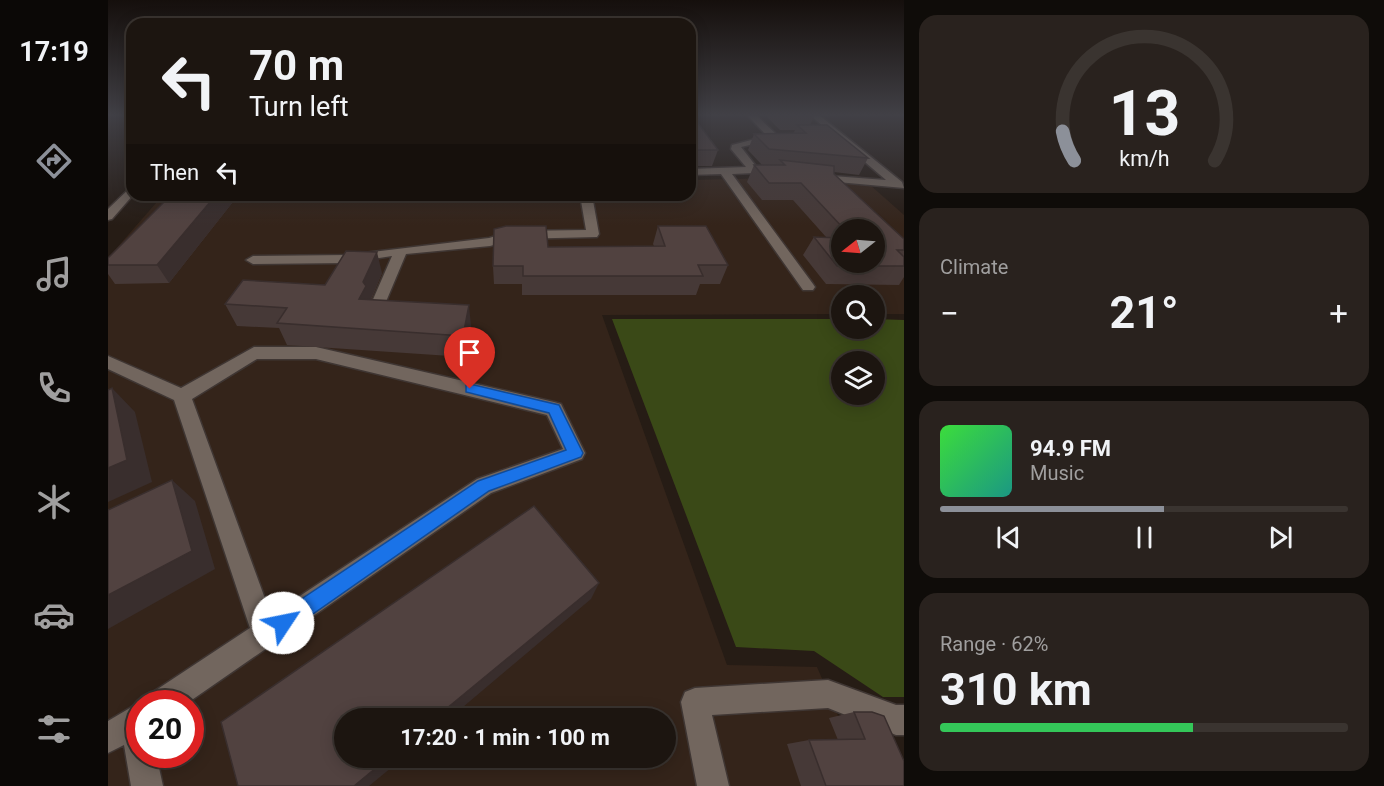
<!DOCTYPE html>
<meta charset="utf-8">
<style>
body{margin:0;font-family:Roboto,sans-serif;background:#29221e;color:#f1f3f6;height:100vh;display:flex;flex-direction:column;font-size:22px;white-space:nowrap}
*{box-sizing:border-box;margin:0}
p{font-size:20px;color:#a09f9f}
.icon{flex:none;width:33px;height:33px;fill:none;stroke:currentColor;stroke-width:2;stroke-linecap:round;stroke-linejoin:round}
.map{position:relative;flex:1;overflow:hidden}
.panel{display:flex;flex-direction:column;gap:15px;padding:15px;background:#0f0c09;width:480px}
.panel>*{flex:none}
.top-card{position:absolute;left:18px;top:18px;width:570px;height:183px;border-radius:18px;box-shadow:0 3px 15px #0003,0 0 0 2px #3a3430;background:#1c1510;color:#f1f3f6;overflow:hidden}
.needle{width:39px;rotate:253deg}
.controls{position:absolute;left:723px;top:219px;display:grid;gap:12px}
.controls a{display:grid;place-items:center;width:54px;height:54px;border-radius:50%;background:#1c1510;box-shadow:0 3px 15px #0003,0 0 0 2px #3a3430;font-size:30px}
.speed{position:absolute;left:18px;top:690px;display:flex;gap:12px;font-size:30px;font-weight:700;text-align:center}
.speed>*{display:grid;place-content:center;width:78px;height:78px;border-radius:50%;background:#1c1510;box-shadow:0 3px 15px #0003,0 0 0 2px #3a3430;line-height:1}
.speed .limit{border:9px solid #d22;background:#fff;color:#111}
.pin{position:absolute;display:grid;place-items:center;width:51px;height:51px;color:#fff;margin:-62px -26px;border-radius:50% 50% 50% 0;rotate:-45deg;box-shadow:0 0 6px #0007}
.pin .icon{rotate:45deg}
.me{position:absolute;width:66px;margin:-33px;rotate:56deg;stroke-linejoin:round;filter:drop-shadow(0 0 4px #0008)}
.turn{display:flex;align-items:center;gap:21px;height:126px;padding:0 24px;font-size:27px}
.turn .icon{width:78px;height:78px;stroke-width:2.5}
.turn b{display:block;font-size:42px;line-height:51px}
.then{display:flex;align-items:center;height:57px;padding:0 24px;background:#0003;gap:12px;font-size:22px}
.big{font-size:45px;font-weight:700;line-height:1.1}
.panel .tile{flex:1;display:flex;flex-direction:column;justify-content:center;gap:9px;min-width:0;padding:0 21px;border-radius:18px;background:#29221e}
.panel .dial{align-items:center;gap:0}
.dial svg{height:156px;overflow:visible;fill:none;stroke:#3a3430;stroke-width:7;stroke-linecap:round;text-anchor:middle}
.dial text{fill:#f1f3f6;stroke:none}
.song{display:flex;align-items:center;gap:18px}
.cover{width:72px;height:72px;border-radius:9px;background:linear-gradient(135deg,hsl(120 70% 55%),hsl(170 70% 35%))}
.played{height:6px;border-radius:3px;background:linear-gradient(90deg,#8c9099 55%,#3a3430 55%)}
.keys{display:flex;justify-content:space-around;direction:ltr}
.heat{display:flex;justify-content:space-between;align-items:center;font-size:33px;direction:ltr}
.charge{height:9px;border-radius:4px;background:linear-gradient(90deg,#34c759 62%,#3a3430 0)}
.trip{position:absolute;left:226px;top:708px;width:342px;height:60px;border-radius:30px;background:#1c1510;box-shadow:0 3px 15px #0003,0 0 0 2px #3a3430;font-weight:700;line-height:60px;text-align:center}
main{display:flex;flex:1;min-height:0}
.tab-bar{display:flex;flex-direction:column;width:108px;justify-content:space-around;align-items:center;background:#0b0806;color:#a09f9f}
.tab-bar .icon{width:42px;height:42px}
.tab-bar .current{color:#8c9099}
.tab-bar b{font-size:27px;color:#f1f3f6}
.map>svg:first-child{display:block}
.built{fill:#34241a;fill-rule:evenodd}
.green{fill:#3a4917;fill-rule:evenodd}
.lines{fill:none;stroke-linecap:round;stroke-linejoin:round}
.minor-casing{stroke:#3f3633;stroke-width:3}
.minor{fill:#72665e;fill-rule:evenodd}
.wall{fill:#463937;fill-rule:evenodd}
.shaded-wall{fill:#392e2d}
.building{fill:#514240;stroke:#392e2d;stroke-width:1.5}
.route{fill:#1a73e8;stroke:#114b97;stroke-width:1.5}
</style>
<main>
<nav class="tab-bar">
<b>17:19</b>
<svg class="icon current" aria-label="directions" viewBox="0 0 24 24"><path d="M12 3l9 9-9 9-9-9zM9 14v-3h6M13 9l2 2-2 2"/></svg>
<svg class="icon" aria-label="music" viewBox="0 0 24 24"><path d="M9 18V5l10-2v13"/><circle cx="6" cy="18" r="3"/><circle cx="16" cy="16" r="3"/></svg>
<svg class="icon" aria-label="phone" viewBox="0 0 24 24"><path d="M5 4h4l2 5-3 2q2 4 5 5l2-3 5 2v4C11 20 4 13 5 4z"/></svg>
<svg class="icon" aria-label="climate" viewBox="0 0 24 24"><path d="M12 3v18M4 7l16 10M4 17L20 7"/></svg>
<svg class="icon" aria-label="car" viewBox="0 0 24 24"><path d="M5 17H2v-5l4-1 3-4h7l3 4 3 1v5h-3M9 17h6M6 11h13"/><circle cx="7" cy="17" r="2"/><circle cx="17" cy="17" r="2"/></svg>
<svg class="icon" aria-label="filters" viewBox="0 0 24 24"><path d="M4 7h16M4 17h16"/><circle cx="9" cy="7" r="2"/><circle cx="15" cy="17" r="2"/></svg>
</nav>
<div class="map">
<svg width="796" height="786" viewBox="0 0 796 786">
<rect width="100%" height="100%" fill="#261c15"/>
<!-- built -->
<path class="built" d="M752,176l44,39v99h-29l-1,-18h-32l-1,18 -239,1 125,350 90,2 22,51 45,68h-776v-528l55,-63h527v-15zM734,230h32v32h-32zM32,704h50v50h-50zM237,718h321v40h-321z"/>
<!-- green -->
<path class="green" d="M504,319h229l1,9h32l1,-9 29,1v377h-21l-69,-46 -78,-4zM734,362h32v32h-32z"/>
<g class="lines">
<defs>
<path id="minor" d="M639,115h9l19,18 1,6 -35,8 18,23 -5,3 -22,1 81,110 2,3 -2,3h-10l-82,-116 -31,1v-6l56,-2 -15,-18 1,-4 35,-9z
M702,115h9l83,67 2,6 -89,-8 -1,-2 5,-3 67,5z
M24,186l1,9 -21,24 -4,1v-11z
M472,195h12l7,39 -2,3 -82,2 -25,7 -84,8 -21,50 -7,5 -7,-5 21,-48 -45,7 -94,1 -7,-4 7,-4 94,-1 142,-17 25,-7 72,-1z
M146,347h62l238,55 7,2 24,49 -3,6 -91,34 -305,211h-40l4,-10 100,-66 -76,-228 -66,-31v-13l73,32zM149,359h59l231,56 16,34 -86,30 -206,136 -79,-216z
M720,680l68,25h8v30h-8l-68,-27 -116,7 17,71h-32l-16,-84 4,-10 10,-4z
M32,702l2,2h-2v50h16l7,32h-32l-7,-41 -16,8v-32z"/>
</defs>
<!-- minor casing -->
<use href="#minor" class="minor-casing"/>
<!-- minor -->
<use href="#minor" class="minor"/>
</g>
<!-- wall -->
<path class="wall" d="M582,115l28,35 -6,16h-22z
M657,115h50l-5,10 58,33 -9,17 -25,-3v2l70,65v38l-5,8 -73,-1 -23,-29 11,-18h12l-33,-37h-31l-15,-18 7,-17h8l-14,-15 6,-16h39l2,-4h-15zM734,230h32l-32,32z
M63,195h63l2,3 -67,85 -54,1 -7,-10v-16z
M550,226l70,39 -8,19h-20l-4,11h-174v-11h-28l-1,-18 55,-19 106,-1 -1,-2z
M274,273l-11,27 100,26 -6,31 -178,-12 -8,-17 -42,-2 -12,-22z
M746,712l50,74h-103l-14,-42 22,-4h29l-9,-22z"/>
<!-- shaded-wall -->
<path class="shaded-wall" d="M108,195h18l2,3 -67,85 -12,-18z
M269,252l5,21 -12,28 -11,-2 4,-17z
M361,305l2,21 -6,31 -2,-21z
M4,388l23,24 17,70 -44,20v-34z
M64,480l23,21 20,68 -107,60v-34z
M491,583l-8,16 -141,119h-15z
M280,758h15l-34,28h-15z"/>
<!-- building -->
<path class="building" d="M582,115h2l26,35h-28z
M689,125h30l41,33 -99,-9 -15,-15 52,-1z
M672,160l54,6v8l70,65v11h-7l7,7v9h-67l-23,-29 28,1v24h32v-32h-29l-44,-47h-32l-15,-18h31z
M63,195h45l-59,70h-49v-7z
M398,226h40l2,21 117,-1 -7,-20h48l22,39h-30l5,11h-180v-10h-30l1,-37z
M238,251l31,1 -14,30 3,4 -7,13 110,6 -6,31 -186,-13 10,-15 -62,-4 18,-24 82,5z
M4,388l15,72 -19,8v-78z
M64,480l20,71 -84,44v-85z
M426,506l65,77 -164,135h-90v40h43l-34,28h-116l-17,-64z
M746,712h18l12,4 20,45v25h-78l-17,-46 56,-1z"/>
<!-- sky -->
<linearGradient id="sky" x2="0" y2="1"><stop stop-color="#150f0c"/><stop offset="0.51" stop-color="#414046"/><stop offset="1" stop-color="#414046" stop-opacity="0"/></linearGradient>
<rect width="796" height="225" fill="url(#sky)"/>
<!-- route -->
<path class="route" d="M362,384l89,21 24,48 -2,4 -92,34 -199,139 -7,3 -7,-3 -3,-7 3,-7 202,-135 88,-31 -17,-37 -83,-21v-7z"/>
</svg>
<div class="controls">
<a><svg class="needle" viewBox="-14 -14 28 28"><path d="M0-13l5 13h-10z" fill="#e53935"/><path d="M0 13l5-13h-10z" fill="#a09f9f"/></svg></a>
<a><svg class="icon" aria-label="search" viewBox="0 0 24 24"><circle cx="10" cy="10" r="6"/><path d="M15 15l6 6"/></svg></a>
<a><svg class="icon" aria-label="layers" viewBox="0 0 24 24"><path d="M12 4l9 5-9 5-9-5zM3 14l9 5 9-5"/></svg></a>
</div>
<div class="speed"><div class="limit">20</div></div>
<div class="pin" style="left:362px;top:389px;background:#d93025"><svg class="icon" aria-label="arrive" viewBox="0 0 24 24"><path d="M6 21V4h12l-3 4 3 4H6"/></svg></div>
<svg class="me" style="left:175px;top:623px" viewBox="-20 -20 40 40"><circle r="19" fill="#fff"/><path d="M0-13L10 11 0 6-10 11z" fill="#1a73e8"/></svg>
<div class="trip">17:20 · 1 min · 100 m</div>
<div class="top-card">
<div class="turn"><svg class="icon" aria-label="left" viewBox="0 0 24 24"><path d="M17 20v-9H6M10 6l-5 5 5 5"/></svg><div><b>70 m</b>Turn left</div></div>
<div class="then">Then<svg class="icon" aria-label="left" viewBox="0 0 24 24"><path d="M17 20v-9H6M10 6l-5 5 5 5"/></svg></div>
</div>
</div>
<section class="panel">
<div class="tile dial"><svg viewBox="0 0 100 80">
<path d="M14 69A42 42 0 1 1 86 69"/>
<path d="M14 69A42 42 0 0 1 8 54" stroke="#8c9099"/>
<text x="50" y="56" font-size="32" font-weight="700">13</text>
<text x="50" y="72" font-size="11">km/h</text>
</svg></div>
<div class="tile"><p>Climate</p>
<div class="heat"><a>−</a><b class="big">21°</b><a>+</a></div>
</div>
<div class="tile">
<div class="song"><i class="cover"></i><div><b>94.9 FM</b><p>Music</p></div></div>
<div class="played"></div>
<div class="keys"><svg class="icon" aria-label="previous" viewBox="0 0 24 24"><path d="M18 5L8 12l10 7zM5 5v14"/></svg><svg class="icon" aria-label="pause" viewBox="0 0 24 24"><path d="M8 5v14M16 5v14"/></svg><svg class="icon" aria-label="next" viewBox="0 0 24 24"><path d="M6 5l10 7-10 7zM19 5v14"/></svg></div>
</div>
<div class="tile"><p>Range · 62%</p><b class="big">310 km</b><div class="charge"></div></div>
</section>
</main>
